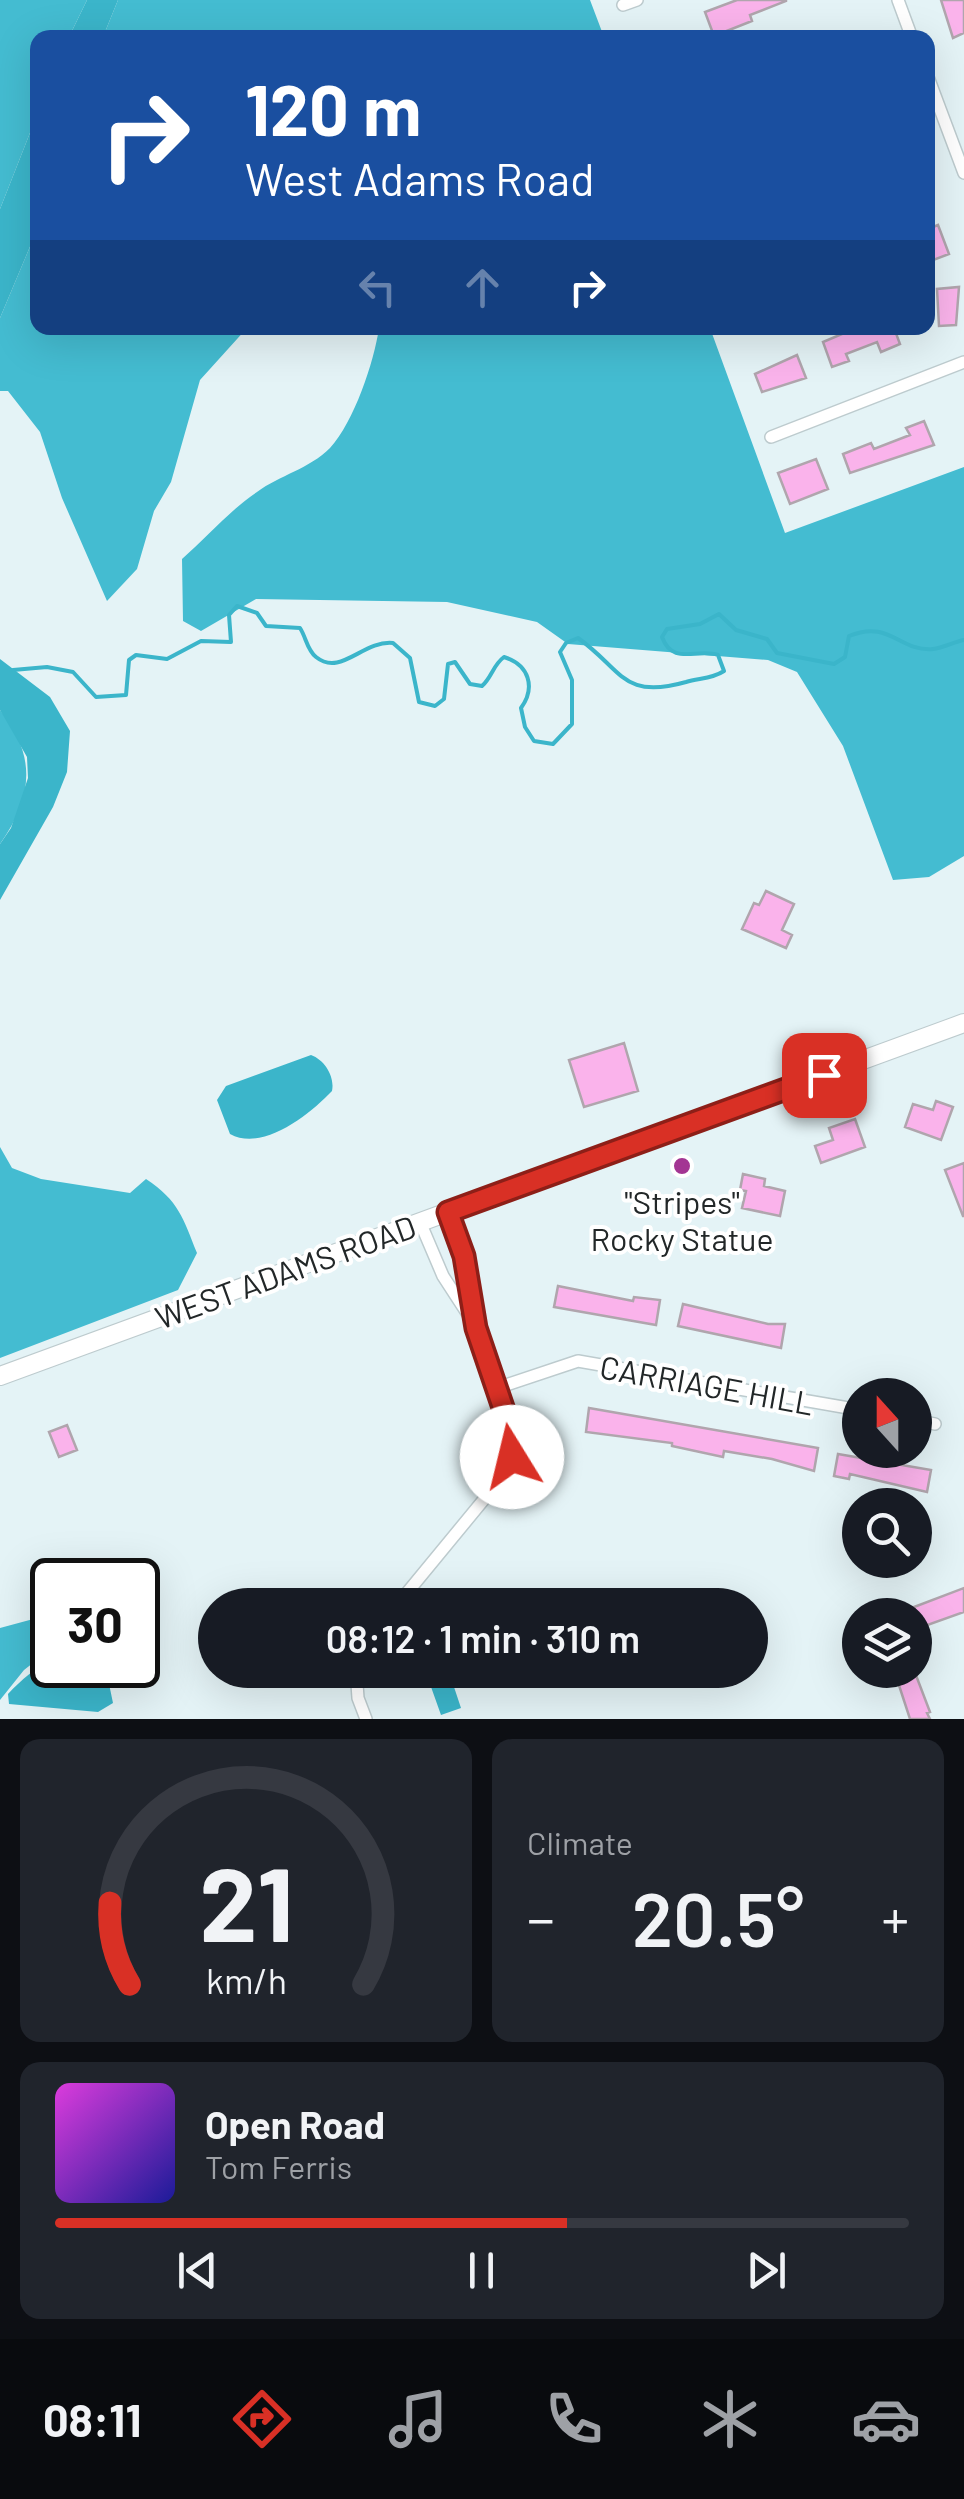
<!DOCTYPE html>
<meta charset="utf-8">
<style>
body{margin:0;font-family:Barlow,sans-serif;background:#20242c;color:#f1f3f6;height:100vh;display:flex;flex-direction:column;font-size:38px;white-space:nowrap}
*{box-sizing:border-box;margin:0}
p{font-size:32px;color:#9ea1a6}
.icon{flex:none;width:55px;height:55px;fill:none;stroke:currentColor;stroke-width:2;stroke-linecap:round;stroke-linejoin:round}
.map{position:relative;height:1719px;overflow:hidden}
.side{display:flex;flex-direction:column;gap:20px;padding:20px;background:#0d0f14;flex:1}
.side>*{flex:none}
.banner{position:absolute;left:30px;top:30px;width:905px;height:305px;border-radius:20px;box-shadow:0 10px 40px #0002;background:#1a4fa0;color:#fff;overflow:hidden}
.needle{width:65px;rotate:339deg}
.controls{position:absolute;left:842px;top:1378px;display:grid;gap:20px}
.controls a{display:grid;place-items:center;width:90px;height:90px;border-radius:50%;background:#171b24;box-shadow:0 10px 40px #0002;font-size:50px}
.speed{position:absolute;left:30px;top:1558px;display:flex;gap:20px;font-size:50px;font-weight:700;text-align:center}
.speed>*{display:grid;place-content:center;width:130px;height:130px;border-radius:50%;background:#171b24;box-shadow:0 10px 40px #0002;line-height:1}
.speed .limit{border:5px solid #111;border-radius:15px;background:#fff;color:#111}
.pin{position:absolute;display:grid;place-items:center;width:85px;height:85px;color:#fff;margin:-42px;border-radius:20px;box-shadow:0 5px 15px #0006}
.me{position:absolute;width:110px;margin:-55px;rotate:351deg;stroke-linejoin:round;filter:drop-shadow(0 0 8px #0008)}
.turn{display:flex;align-items:center;gap:35px;height:210px;padding:0 50px;font-size:45px}
.turn .icon{width:130px;height:130px;stroke-width:2.5}
.turn b{display:block;font-size:70px;line-height:85px}
.lanes{display:flex;align-items:center;height:95px;padding:0 50px;background:#0003;justify-content:center;gap:50px;direction:ltr}
.lanes .off{opacity:.35}
.big{font-size:75px;font-weight:600;line-height:1.1}
.side .tile{flex:1;display:flex;flex-direction:column;justify-content:center;gap:15px;min-width:0;padding:0 35px;border-radius:20px;background:#20242c}
.side .dial{align-items:center;gap:0}
.dial svg{height:260px;overflow:visible;fill:none;stroke:#363941;stroke-width:7;stroke-linecap:round;text-anchor:middle}
.dial text{fill:#f1f3f6;stroke:none}
.song{display:flex;align-items:center;gap:30px}
.cover{width:120px;height:120px;border-radius:15px;background:linear-gradient(135deg,hsl(300 70% 55%),hsl(240 70% 35%))}
.played{height:10px;border-radius:5px;background:linear-gradient(90deg,#d93025 60%,#363941 60%)}
.keys{display:flex;justify-content:space-around;direction:ltr}
.heat{display:flex;justify-content:space-between;align-items:center;font-size:55px;direction:ltr}
.side .tiles{flex:1;display:grid;gap:20px;grid-template-columns:1fr 1fr}
.tile:last-child{grid-column:span 2}
.trip{position:absolute;left:198px;top:1588px;width:570px;height:100px;border-radius:50px;background:#171b24;box-shadow:0 10px 40px #0002;font-weight:600;line-height:100px;text-align:center}
.dock{display:flex;height:160px;justify-content:space-around;align-items:center;background:#090b0e;color:#9ea1a6}
.dock .icon{width:70px;height:70px}
.dock .on{color:#d93025}
.dock b{font-size:45px;color:#f1f3f6}
.map>svg:first-child{display:block}
.forest{fill:#44bcd1}
.water{fill:#3bb5ca}
.lines{fill:none;stroke-linecap:round;stroke-linejoin:round}
.stream{stroke:#3bb5ca;stroke-width:4}
.building{fill:#fab3eb;stroke:#b0a5ad;stroke-width:2.5}
.street-casing{stroke:#bdcbce;stroke-width:14}
.secondary-casing{stroke:#bdcbce;stroke-width:20}
.street{stroke:#fff;stroke-width:11}
.secondary{stroke:#fff;stroke-width:18}
.route-casing{stroke:#8d1f18;stroke-width:25}
.route{stroke:#d93025;stroke-width:18}
.poi-dot{fill:#a33593;stroke:#fff;stroke-width:4}
.labels{text-anchor:middle;dominant-baseline:central;stroke-width:8;stroke-linejoin:round;paint-order:stroke}
.poi-label{font-size:32px;fill:#222728;stroke:#fff}
.street-label{font-size:32px;fill:#222728;stroke:#fff}
</style>
<div class="map">
<svg width="964" height="1719" viewBox="0 0 964 1719">
<rect width="100%" height="100%" fill="#e4f3f6"/>
<!-- forest -->
<path class="forest" d="M0,0h87l-18,37 -31,1 -1,77 -37,94z
M118,0h472l14,37h-501z
M37,230l1,98h209l-47,52 -29,102 -17,29 -17,58 -30,32 -45,-103 -22,-66 -32,-41h-8v-73z
M379,328h331l75,205 179,-66v389l-35,21 -36,3 -50,-134 -46,-74 -29,-12 -200,-16 -31,-22 -90,-20 -191,-3 -55,32 -18,-10 -1,-62c25,-22 48,-49 75,-67 23,-17 52,-23 73,-44 24,-26 44,-86 49,-120z
M0,710c37,46 33,87 0,134z
M0,1147l12,21 29,11 89,14 16,-14c33,22 37,39 51,74l-19,37 -178,68z
M37,1618l7,21 -2,17 -18,14 -24,30v-72z"/>
<!-- water -->
<path class="water" d="M87,0h31l-15,37h-34z
M37,115v115l-37,88v-109z
M0,659l50,38 20,34 -3,41 -14,35 -53,93v-56l11,-16 17,-50 -1,-21 -27,-47z
M311,1055c14,5 24,22 21,36 -23,24 -69,61 -102,43l-13,-34 9,-14z
M52,1660v5h43l13,14 5,24 -15,9 -89,-8 -1,-10c14,-15 26,-25 44,-34z
M425,1670h50l3,8 -24,9 7,21 -20,7z"/>
<g class="lines">
<!-- stream -->
<path class="stream" d="M13,670l34,-3 26,5 23,25 30,-2 3,-35 7,-5 31,4 34,-18 30,1 -2,-27 8,-9 20,7 9,13 34,2c6,9 7,22 16,29 25,20 47,-17 77,-14l17,15 9,44 16,4 9,-7 4,-35 7,-2 15,22 12,2c10,-9 11,-21 22,-29 25,8 32,30 17,51l4,19 9,14 19,3 19,-20v-44l-12,-28 6,-9 12,-5c45,32 44,62 108,44 13,-4 26,-3 38,-11l-6,-16c-22,-7 -45,11 -56,-18l5,-8 33,-5 19,-10 17,16 31,9 10,14 57,11 11,-7 4,-21c41,-17 50,16 84,13 10,-1 21,-7 31,-9"/>
</g>
<!-- building -->
<path class="building" d="M737,0h49v1l-36,14 2,6 -38,15 -9,-24z
M941,0h23v33l-11,5z
M938,225l11,29 -21,8v-33z
M959,287l-3,38 -17,1 -2,-37z
M856,328h38l6,16 -19,8 -4,-10 -31,12 3,7 -17,6 -9,-25z
M797,355l9,23 -44,14 -7,-18z
M924,421l10,24 -84,28 -7,-19 28,-11 3,6 36,-14 -4,-7z
M816,459l12,30 -38,15 -12,-31z
M766,891l28,13 -12,26 10,5 -6,13 -44,-19 12,-26 5,2z
M624,1043l14,48 -54,16 -15,-47z
M936,1101l17,6 -12,33 -36,-13 8,-23 20,6z
M855,1119l10,28 -44,16 -6,-17 18,-6 -4,-12z
M964,1163v53h-1l-18,-46z
M743,1174l22,5 -1,7 21,5 -5,25 -38,-8 4,-17 -6,-1z
M558,1286l75,15 1,-4 26,3 -4,25 -102,-18z
M683,1304l85,20h17l-4,24 -103,-22z
M589,1408l229,40 -4,23 -42,-12 -48,-8 -1,6 -51,-11v-3l-86,-11z
M67,1425l10,25 -18,7 -10,-25z
M838,1454l93,16 -4,22 -77,-18 -1,5 -15,-3z
M964,1588v24l-42,15 -8,-20z
M894,1670h20l16,42 -3,1 3,6h-20z"/>
<g class="lines">
<defs>
<path id="street" d="M898,0l14,38
M623,5l14,-5
M928,77l36,96
M771,437l193,-75
M420,1222l23,54 26,40
M497,1388l81,-27 282,49
M915,1420l20,4
M397,1605l107,-130 8,-18v-23l-36,-106 -12,-72 -16,-44
M356,1670l2,28 8,21"/>
<path id="secondary" d="M0,1376l964,-353"/>
</defs>
<!-- street casing -->
<use href="#street" class="street-casing"/>
<!-- secondary casing -->
<use href="#secondary" class="secondary-casing"/>
<!-- street -->
<use href="#street" class="street"/>
<!-- secondary -->
<use href="#secondary" class="secondary"/>
</g>
<g class="lines">
<defs>
<path id="route" d="M512,1457v-23l-36,-106 -12,-72 -16,-44 376,-137"/>
</defs>
<!-- route casing -->
<use href="#route" class="route-casing"/>
<!-- route -->
<use href="#route" class="route"/>
</g>
<!-- markers -->
<circle class="poi-dot" cx="682" cy="1166" r="10"/>
<g class="labels">
<!-- poi labels -->
<g class="poi-label">
<text x="682" y="1201">"Stripes"<tspan x="682" dy="37">Rocky Statue</tspan></text>
</g>
<!-- street labels -->
<g class="street-label">
<text transform="translate(285 1271) rotate(-20)">WEST ADAMS ROAD</text>
<text transform="translate(707 1384) rotate(10)">CARRIAGE HILL</text>
</g>
</g>
</svg>
<div class="controls">
<a><svg class="needle" viewBox="-14 -14 28 28"><path d="M0-13l5 13h-10z" fill="#e53935"/><path d="M0 13l5-13h-10z" fill="#9ea1a6"/></svg></a>
<a><svg class="icon" aria-label="search" viewBox="0 0 24 24"><circle cx="10" cy="10" r="6"/><path d="M15 15l6 6"/></svg></a>
<a><svg class="icon" aria-label="layers" viewBox="0 0 24 24"><path d="M12 4l9 5-9 5-9-5zM3 14l9 5 9-5"/></svg></a>
</div>
<div class="speed"><div class="limit">30</div></div>
<div class="pin" style="left:824px;top:1075px;background:#d93025"><svg class="icon" aria-label="arrive" viewBox="0 0 24 24"><path d="M6 21V4h12l-3 4 3 4H6"/></svg></div>
<svg class="me" style="left:512px;top:1457px" viewBox="-20 -20 40 40"><circle r="19" fill="#fff"/><path d="M0-13L10 11 0 6-10 11z" fill="#d93025"/></svg>
<div class="trip">08:12 · 1 min · 310 m</div>
<div class="banner">
<div class="turn"><svg class="icon" aria-label="right" viewBox="0 0 24 24"><path d="M7 20v-9h11M14 6l5 5-5 5"/></svg><div><b>120 m</b>West Adams Road</div></div>
<div class="lanes"><svg class="icon off" aria-label="left" viewBox="0 0 24 24"><path d="M17 20v-9H6M10 6l-5 5 5 5"/></svg><svg class="icon off" aria-label="ahead" viewBox="0 0 24 24"><path d="M12 20V5M6 11l6-6 6 6"/></svg><svg class="icon" aria-label="right" viewBox="0 0 24 24"><path d="M7 20v-9h11M14 6l5 5-5 5"/></svg></div>
</div>
</div>
<section class="side">
<div class="tiles">
<div class="tile dial"><svg viewBox="0 0 100 80">
<path d="M14 69A42 42 0 1 1 86 69"/>
<path d="M14 69A42 42 0 0 1 8 44" stroke="#d93025"/>
<text x="50" y="56" font-size="32" font-weight="700">21</text>
<text x="50" y="72" font-size="11">km/h</text>
</svg></div>
<div class="tile"><p>Climate</p>
<div class="heat"><a>−</a><b class="big">20.5°</b><a>+</a></div>
</div>
<div class="tile">
<div class="song"><i class="cover"></i><div><b>Open Road</b><p>Tom Ferris</p></div></div>
<div class="played"></div>
<div class="keys"><svg class="icon" aria-label="previous" viewBox="0 0 24 24"><path d="M18 5L8 12l10 7zM5 5v14"/></svg><svg class="icon" aria-label="pause" viewBox="0 0 24 24"><path d="M8 5v14M16 5v14"/></svg><svg class="icon" aria-label="next" viewBox="0 0 24 24"><path d="M6 5l10 7-10 7zM19 5v14"/></svg></div>
</div>
</div>
</section>
<nav class="dock">
<b>08:11</b>
<svg class="icon on" aria-label="directions" viewBox="0 0 24 24"><path d="M12 3l9 9-9 9-9-9zM9 14v-3h6M13 9l2 2-2 2"/></svg>
<svg class="icon" aria-label="music" viewBox="0 0 24 24"><path d="M9 18V5l10-2v13"/><circle cx="6" cy="18" r="3"/><circle cx="16" cy="16" r="3"/></svg>
<svg class="icon" aria-label="phone" viewBox="0 0 24 24"><path d="M5 4h4l2 5-3 2q2 4 5 5l2-3 5 2v4C11 20 4 13 5 4z"/></svg>
<svg class="icon" aria-label="climate" viewBox="0 0 24 24"><path d="M12 3v18M4 7l16 10M4 17L20 7"/></svg>
<svg class="icon" aria-label="car" viewBox="0 0 24 24"><path d="M5 17H2v-5l4-1 3-4h7l3 4 3 1v5h-3M9 17h6M6 11h13"/><circle cx="7" cy="17" r="2"/><circle cx="17" cy="17" r="2"/></svg>
</nav>
